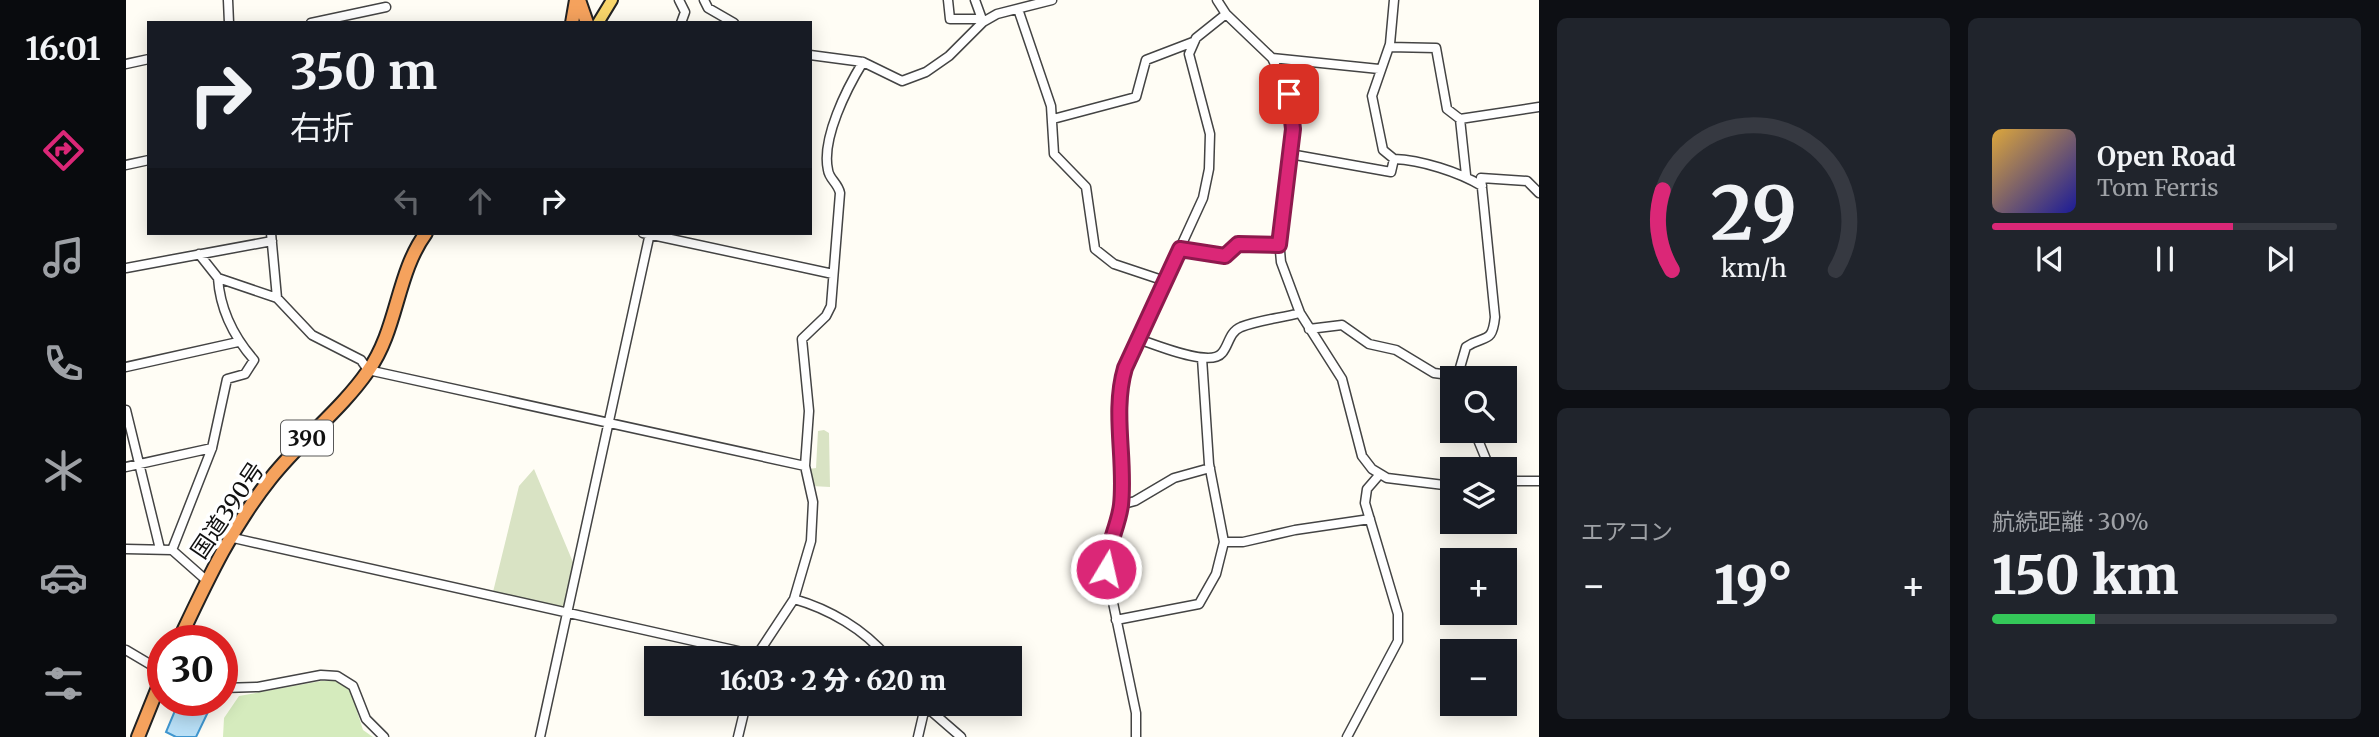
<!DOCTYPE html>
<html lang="ja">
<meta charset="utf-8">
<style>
body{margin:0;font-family:Merriweather,"Noto Sans JP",serif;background:#20242c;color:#f1f3f6;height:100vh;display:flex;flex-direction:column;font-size:26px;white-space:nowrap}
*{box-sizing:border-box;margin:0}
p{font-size:23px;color:#9ea1a6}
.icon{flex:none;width:38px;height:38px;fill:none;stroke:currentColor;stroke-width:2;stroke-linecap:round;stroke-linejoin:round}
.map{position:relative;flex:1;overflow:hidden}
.side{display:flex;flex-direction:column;gap:18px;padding:18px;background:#0d0f14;width:840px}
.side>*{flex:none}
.hud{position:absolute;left:21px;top:21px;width:665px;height:214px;border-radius:0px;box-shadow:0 4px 18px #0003;background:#171b24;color:#f1f3f6;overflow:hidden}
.buttons{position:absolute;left:1314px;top:366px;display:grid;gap:14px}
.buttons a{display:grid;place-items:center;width:77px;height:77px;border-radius:0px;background:#171b24;box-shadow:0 4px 18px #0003;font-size:35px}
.speed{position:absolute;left:21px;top:625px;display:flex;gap:14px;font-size:35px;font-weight:700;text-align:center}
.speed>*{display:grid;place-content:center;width:91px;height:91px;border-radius:50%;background:#171b24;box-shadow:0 4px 18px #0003;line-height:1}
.speed .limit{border:10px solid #d22;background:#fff;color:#111}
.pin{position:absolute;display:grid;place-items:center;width:60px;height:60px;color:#fff;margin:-30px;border-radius:14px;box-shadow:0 4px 10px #0006}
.me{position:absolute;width:77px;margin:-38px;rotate:9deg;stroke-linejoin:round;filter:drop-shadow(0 0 5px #0008)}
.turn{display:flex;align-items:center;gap:24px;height:147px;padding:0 28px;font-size:32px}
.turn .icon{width:91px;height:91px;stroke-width:2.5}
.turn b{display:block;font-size:49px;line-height:60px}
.lanes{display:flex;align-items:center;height:66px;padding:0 28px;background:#0003;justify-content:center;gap:35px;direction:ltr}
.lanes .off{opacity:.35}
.big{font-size:52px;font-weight:800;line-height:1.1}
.side .tile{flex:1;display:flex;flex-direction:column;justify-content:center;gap:10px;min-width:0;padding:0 24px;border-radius:10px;background:#20242c}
.side .dial{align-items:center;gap:0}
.dial svg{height:182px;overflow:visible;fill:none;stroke:#363941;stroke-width:7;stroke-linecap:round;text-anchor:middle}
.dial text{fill:#f1f3f6;stroke:none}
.song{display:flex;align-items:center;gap:21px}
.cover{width:84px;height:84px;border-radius:10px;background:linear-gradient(135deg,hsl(40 70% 55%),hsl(240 70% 35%))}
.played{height:7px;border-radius:4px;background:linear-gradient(90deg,#db2777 70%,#363941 70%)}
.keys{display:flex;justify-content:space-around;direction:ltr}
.heat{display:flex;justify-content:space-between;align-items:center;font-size:38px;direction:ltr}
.charge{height:10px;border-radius:5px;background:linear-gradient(90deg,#34c759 30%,#363941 0)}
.side .tiles{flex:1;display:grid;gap:18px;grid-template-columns:repeat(2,1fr)}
.trip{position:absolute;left:518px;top:646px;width:378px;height:70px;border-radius:0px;background:#171b24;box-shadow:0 4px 18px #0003;font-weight:800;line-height:70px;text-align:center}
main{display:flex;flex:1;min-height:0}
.dock{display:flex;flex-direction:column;width:126px;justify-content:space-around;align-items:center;background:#090b0e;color:#9ea1a6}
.dock .icon{width:49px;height:49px}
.dock .active{color:#db2777}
.dock b{font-size:32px;color:#f1f3f6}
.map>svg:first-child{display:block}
.green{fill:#d5ebbd}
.cemetery{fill:#d9e3c4}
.water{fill:#b9e0f7;stroke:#3f96cf;stroke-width:2}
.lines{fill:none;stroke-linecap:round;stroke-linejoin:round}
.minor-casing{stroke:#444;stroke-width:11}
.major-casing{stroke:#222;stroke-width:14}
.highway-casing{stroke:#222;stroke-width:16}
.minor{stroke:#fff;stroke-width:8}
.major{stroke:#f9d66b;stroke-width:10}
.highway{stroke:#f5a25d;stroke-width:12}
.route-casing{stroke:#8e194d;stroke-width:18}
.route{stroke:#db2777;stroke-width:12}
.labels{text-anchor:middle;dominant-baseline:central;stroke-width:7;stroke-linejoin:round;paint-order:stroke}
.shield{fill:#fff;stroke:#585858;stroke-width:2}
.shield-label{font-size:21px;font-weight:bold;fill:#111}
.street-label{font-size:23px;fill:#111;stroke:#fff}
</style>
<main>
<nav class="dock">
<b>16:01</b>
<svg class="icon active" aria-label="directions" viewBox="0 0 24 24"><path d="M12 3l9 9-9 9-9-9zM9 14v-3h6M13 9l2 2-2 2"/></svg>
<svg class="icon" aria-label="music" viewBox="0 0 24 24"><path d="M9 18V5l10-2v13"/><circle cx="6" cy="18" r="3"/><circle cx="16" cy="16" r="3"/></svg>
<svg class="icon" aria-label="phone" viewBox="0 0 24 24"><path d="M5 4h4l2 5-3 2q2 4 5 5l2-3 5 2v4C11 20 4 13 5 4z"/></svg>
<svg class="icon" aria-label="climate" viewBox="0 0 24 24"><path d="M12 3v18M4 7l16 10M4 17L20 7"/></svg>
<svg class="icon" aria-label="car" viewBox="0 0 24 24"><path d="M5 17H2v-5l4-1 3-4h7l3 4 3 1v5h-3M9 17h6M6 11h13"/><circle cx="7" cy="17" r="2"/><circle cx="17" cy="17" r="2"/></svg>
<svg class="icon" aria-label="filters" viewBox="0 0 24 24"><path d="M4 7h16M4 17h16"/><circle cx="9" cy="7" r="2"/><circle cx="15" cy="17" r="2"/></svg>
</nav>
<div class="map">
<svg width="1413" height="737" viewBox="0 0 1413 737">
<rect width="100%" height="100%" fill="#fffdf5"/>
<!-- green -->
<path class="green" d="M195,681h16l13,8 13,41 10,7h-150l1,-19 15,-22z"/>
<!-- cemetery -->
<path class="cemetery" d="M698,430l5,3 1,54 -18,-1 -3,-17 7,-1 2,-37z
M408,469l41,98 -9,43 -73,-18 26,-106z"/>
<!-- water -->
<path class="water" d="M53,701l29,11 -12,25h-20l-10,-5z"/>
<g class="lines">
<defs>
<path id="minor" d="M102,0l1,23
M553,0l6,12 -4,11
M578,0l4,8 26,15
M822,0l2,19h32
M849,0l8,22
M1091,0l9,14
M892,9l33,97 3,48 32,33 9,62 19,15 51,17
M185,23l75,-16
M1263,47l47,1 11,61 13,10 79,-12
M684,55l53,7 39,19 24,-9 23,-16 34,-34 14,-8 55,-14
M1146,58l107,11
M0,64l23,-5
M927,119l83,-22 10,-37 47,-18
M1334,119l6,56
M1164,154l101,18 3,-13 -11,-9 -11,-54 18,-52 4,-44
M1268,159c27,1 65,13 88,27
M0,165l23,-5
M145,233l6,65
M517,233l190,41
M1054,249l45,7 13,-12 41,1
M73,254l19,24 59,20 35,37 49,25 7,10 437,96
M0,268l146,-27
M1183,329l33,-4 27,19 27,6 38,23 23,3
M1012,339c16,5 72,29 84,14 7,-8 7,-21 19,-26 18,-7 40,-9 59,-14
M0,367l112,-25
M1331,378l9,-31c19,-13 26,-2 29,-30l-14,-139 46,3 12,12
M0,410l34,139
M1348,430l16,39
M0,467l86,-19
M1379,481h34
M994,505l15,-4 39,-23 36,-10
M103,537l527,118
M1098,542h19l52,-12 75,-11
M0,549l46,1 34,30
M46,550l40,-102 15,-69 18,-5 9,-14c-20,-23 -34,-51 -36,-82
M668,599c35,10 70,30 94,59
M990,620l83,-16 17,-30 8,-32 -15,-78 -7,-106
M0,650l37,22
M629,658l39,-59 17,-58 2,-39 -8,-36 4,-55 -7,-72 24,-23 5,-10 9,-113c-2,-10 -11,-14 -12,-23 -7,-31 19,-82 35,-108
M96,688l36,-1 63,-12 16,1 16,10 13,33 18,18
M797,704l38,33
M414,737l110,-504
M612,737l8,-33
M792,737l7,-30
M1010,737v-24l-30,-144c1,-25 12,-41 14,-64 6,-45 -8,-94 5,-137l78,-170 6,-29 1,-35 -21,-80 7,-16 30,-24 46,44 17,36 4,35 -14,111 2,22 19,51 42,66 20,77 10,13 15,9 65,8
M1221,737l51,-96v-27l-33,-111 2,-14 13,-15"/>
<path id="major" d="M472,23l14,-23"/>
<path id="highway" d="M453,0l8,23
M446,23l4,-23
M53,640c27,-57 52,-112 92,-162 30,-38 70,-68 97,-107 30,-42 28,-97 58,-138
M12,737l25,-62"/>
</defs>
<!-- minor casing -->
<use href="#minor" class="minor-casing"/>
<!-- major casing -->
<use href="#major" class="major-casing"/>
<!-- highway casing -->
<use href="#highway" class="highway-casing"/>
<!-- minor -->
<use href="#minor" class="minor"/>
<!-- major -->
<use href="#major" class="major"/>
<!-- highway -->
<use href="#highway" class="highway"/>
</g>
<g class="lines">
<defs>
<path id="route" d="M980,569c1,-25 12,-41 15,-64 5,-45 -9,-93 4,-137l55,-119 45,7 13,-12 41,1 14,-116 -4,-35"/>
</defs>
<!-- route casing -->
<use href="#route" class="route-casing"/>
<!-- route -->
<use href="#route" class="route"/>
</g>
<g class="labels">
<!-- shield labels -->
<rect class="shield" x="155" y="420.5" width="52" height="35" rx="5"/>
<g class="shield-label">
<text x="181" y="438">390</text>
</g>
<!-- street labels -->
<g class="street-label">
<text transform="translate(101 510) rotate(-56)">国道390号</text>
</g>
</g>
</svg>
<div class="buttons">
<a><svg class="icon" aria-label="search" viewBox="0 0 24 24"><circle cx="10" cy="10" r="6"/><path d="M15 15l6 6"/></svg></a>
<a><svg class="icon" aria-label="layers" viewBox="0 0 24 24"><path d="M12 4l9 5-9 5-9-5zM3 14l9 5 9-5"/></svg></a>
<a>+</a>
<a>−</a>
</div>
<div class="speed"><div class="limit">30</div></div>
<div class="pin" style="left:1163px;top:94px;background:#d93025"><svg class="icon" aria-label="arrive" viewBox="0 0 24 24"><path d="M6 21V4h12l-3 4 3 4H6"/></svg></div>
<svg class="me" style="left:980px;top:569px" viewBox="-20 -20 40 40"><circle r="17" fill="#db2777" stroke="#fff" stroke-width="3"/><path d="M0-11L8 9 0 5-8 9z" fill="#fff"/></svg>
<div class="trip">16:03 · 2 分 · 620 m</div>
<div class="hud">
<div class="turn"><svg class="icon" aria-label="right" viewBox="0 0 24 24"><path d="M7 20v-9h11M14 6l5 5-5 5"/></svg><div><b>350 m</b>右折</div></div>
<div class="lanes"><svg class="icon off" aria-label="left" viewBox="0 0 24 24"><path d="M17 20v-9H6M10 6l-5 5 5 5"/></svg><svg class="icon off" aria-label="ahead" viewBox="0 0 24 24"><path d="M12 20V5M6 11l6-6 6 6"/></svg><svg class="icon" aria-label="right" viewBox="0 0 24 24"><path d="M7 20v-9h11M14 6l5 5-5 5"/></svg></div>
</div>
</div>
<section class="side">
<div class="tiles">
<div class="tile dial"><svg viewBox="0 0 100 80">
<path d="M14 69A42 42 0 1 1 86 69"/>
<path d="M14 69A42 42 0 0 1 10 34" stroke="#db2777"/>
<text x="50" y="56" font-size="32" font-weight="700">29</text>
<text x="50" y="72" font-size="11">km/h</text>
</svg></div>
<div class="tile">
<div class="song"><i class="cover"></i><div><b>Open Road</b><p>Tom Ferris</p></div></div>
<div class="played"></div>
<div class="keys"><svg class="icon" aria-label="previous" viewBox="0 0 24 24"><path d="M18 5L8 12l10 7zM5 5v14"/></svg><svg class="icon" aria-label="pause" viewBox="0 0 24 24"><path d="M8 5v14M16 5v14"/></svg><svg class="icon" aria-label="next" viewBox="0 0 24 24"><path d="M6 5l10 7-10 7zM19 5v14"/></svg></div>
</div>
<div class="tile"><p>エアコン</p>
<div class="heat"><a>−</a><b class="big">19°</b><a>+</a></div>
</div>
<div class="tile"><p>航続距離 · 30%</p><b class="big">150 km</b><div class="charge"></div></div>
</div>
</section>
</main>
